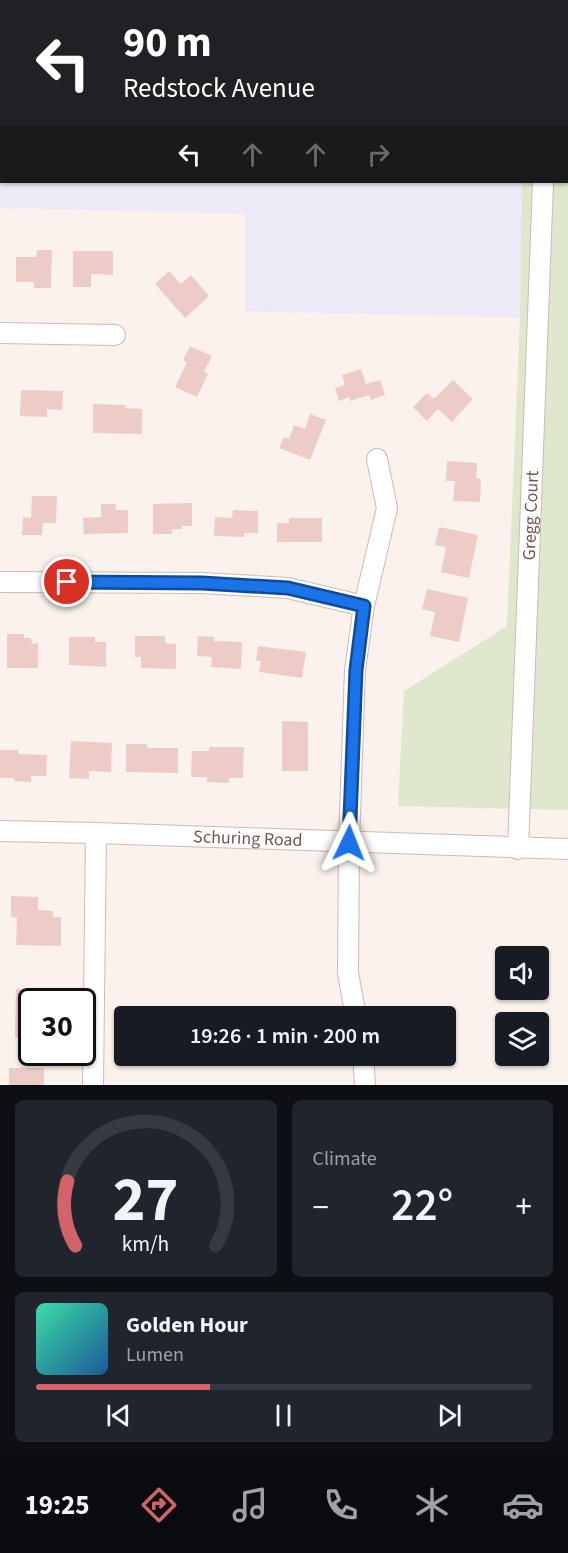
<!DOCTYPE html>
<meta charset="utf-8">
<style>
body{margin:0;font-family:"Source Sans 3",sans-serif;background:#20242c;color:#f1f3f6;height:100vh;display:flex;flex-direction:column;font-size:22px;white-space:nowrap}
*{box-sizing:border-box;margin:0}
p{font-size:20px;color:#9ea1a6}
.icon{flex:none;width:33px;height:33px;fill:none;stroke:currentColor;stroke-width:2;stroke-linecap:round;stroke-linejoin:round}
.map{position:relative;height:1085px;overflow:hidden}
.details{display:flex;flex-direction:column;gap:15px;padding:15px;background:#0d0f14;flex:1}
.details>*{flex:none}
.hud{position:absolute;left:0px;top:0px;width:568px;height:183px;box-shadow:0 2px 4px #0004;background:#202124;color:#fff;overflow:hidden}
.fabs{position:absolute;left:495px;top:946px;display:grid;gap:12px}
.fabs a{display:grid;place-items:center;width:54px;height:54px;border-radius:6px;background:#171b24;box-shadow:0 2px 4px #0004;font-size:30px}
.speed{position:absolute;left:18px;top:988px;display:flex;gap:12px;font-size:30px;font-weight:700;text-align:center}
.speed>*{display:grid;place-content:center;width:78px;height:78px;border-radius:50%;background:#171b24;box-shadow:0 2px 4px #0004;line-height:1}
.speed .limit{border:3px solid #111;border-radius:9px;background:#fff;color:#111}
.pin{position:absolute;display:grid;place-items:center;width:51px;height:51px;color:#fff;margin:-26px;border:3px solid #fff;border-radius:50%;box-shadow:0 2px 6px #0007}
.me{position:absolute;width:66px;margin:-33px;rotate:2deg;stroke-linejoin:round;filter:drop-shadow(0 0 4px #0008)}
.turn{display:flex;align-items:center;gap:21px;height:126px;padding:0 24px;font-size:27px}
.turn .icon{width:78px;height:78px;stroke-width:2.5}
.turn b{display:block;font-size:42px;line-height:51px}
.lanes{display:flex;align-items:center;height:57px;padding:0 24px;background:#0003;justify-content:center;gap:30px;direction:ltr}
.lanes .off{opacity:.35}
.big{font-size:45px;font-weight:600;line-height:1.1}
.details .card{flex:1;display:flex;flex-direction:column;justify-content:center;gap:9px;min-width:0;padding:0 21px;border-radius:9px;background:#20242c}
.details .dial{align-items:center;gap:0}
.dial svg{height:156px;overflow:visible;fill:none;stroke:#363941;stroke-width:7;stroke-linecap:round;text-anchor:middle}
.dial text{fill:#f1f3f6;stroke:none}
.song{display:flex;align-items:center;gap:18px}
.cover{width:72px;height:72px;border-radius:9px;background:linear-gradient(135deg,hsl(160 70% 55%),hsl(210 70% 35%))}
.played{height:6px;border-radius:3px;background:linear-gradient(90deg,#d46269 35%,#363941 35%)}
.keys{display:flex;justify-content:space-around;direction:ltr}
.heat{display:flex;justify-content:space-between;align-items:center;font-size:33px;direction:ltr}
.details .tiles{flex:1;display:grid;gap:15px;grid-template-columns:1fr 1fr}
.card:last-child{grid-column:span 2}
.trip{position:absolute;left:114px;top:1006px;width:342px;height:60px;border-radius:6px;background:#171b24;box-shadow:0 2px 4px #0004;font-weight:600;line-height:60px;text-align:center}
.menu{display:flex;height:96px;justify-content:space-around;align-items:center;background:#090b0e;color:#9ea1a6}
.menu .icon{width:42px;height:42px}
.menu .active{color:#d46269}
.menu b{font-size:27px;color:#f1f3f6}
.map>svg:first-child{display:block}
.education{fill:#eee9f7}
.green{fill:#dfe7cc}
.building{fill:#edccc8}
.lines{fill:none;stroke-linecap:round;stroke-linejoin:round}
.minor-casing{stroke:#cebab6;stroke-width:22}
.minor{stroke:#fff;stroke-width:20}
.route-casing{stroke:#114b97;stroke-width:15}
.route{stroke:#1a73e8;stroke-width:10}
.labels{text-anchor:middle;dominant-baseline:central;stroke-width:4.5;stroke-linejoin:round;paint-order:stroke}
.street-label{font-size:18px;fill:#745452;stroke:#fdf7f3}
</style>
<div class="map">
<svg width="568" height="1085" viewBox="0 0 568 1085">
<rect width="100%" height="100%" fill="#fbf1ed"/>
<!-- education -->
<path class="education" d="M0,0h525l-523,2v180h520l-2,136 -274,-7 -1,-97 -245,-6z"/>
<!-- green -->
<path class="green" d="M525,0h43v810l-170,-4 6,-115 103,-65 13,-308 2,-136h45v-180z"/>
<!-- building -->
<path class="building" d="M37,250h15l-1,38h-17v-6h-18v-25h20z
M73,251h40v24l-22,-1v13h-18z
M169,271l12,13 10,-9 18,21 -24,22 -30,-34z
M190,346l22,10 -8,16 4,2 -11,23 -22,-10 12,-25 -4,-2z
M361,369l5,15 14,-4 5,15 -14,5 -2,-5 -19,6 -1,-4 -10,4 -4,-13 10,-3 -3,-10z
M453,380l20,19 -21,23 -14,-13 -11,12 -14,-14 14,-14 7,6z
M21,390l42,1 -1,19 -15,-1v8l-27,-1z
M93,404l32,1v3l17,1v25l-49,-1z
M310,414l16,6 -16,40 -31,-12 5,-11 5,2 5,-14 11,4z
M447,461l30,2 -1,15 5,1 -1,23 -27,-1 2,-20h-9z
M32,496h25l-1,27h-13l-1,12h-20l1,-18 8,1z
M192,503v23h-10v3h-10v5h-19v-30z
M101,504h15v6h12v23l-44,1 -1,-16 18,-1z
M233,510l25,1v22h-14v4l-30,-1 1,-19 17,1z
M289,518h33v24h-45v-19h12z
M439,527l39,8 -9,43 -28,-6 5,-25 -11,-2z
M427,589l41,9 -9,44 -29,-6 5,-24 -13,-3z
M7,634h17v4h7l1,6 6,-1v25h-31z
M135,636h30v7l11,1v25l-35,-1v-11h-6z
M198,636l16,1v4l28,1 -1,27 -30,-2 1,-10 -15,-1z
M69,637h26v5h11v25l-37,-2z
M258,646l48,6 -4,26 -43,-6 2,-11h-5z
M282,721l26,1v49h-26z
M71,741l41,2 -1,29 -22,-1v8l-20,-1z
M126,744h21v4h31v25l-52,-1z
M209,747h35l-1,31h-14v5l-22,-1v-5h-16l1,-26h17z
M0,750h18v4l29,1 -1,21h-15v6l-17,-1v-3h-14z
M11,896l27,1v13l15,1v6h8v29l-45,-1 1,-27 -6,-1z
M16,989h30v13h-14v36h-17z
M9,1068h35v17h-35z"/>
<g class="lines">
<defs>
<g id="minor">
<path d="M0,333l115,2"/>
<path d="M0,582l202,1 86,5 76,18"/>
<path id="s1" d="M0,831l96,2 472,16"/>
<path id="s2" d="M518,849l25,-667"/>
<path d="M356,1017l-8,-44 1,-130 6,-173 9,-64 23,-98 -10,-49"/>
<path d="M363,1056l2,29"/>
<path d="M93,1085l3,-252"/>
</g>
</defs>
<!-- minor casing -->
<use href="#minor" class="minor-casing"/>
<!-- minor -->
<use href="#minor" class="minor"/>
</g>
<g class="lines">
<defs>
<path id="route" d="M67,582l135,1 86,5 76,18 -8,64 -7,173"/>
</defs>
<!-- route casing -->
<use href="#route" class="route-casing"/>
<!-- route -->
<use href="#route" class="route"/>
</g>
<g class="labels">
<!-- street labels -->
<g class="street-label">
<text stroke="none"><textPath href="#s2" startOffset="334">Gregg Court</textPath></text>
<text stroke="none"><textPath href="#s1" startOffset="248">Schuring Road</textPath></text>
</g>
</g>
</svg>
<div class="fabs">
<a><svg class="icon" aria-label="sound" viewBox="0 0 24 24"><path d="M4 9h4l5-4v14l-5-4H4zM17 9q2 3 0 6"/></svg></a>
<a><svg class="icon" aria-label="layers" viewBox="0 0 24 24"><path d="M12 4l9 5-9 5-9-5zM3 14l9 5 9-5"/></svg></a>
</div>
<div class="speed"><div class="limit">30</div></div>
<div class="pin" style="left:67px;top:582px;background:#d93025"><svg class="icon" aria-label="arrive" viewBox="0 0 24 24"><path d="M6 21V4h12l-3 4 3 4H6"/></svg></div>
<svg class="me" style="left:349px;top:843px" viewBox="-20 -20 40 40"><path d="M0-17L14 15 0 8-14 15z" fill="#1a73e8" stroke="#fff" stroke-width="4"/></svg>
<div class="trip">19:26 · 1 min · 200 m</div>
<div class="hud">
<div class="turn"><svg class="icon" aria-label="left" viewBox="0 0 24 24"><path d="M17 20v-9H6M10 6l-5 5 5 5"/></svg><div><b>90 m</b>Redstock Avenue</div></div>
<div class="lanes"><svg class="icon" aria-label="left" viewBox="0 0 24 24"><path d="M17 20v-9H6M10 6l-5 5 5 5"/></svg><svg class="icon off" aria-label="ahead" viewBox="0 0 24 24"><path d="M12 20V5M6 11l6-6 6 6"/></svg><svg class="icon off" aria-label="ahead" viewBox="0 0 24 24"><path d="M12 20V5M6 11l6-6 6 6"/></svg><svg class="icon off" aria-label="right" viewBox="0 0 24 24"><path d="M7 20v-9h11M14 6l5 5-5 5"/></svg></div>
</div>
</div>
<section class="details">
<div class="tiles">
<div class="card dial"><svg viewBox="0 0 100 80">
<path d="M14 69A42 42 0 1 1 86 69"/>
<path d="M14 69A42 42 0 0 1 10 36" stroke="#d46269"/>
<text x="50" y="56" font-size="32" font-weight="700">27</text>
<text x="50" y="72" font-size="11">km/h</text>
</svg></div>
<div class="card"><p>Climate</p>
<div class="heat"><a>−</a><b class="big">22°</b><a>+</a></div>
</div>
<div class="card">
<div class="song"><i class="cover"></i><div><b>Golden Hour</b><p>Lumen</p></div></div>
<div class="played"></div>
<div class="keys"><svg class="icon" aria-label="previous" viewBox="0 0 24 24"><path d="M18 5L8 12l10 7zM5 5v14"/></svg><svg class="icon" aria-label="pause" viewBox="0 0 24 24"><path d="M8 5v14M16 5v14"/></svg><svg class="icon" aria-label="next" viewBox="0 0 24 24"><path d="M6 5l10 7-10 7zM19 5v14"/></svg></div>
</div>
</div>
</section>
<nav class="menu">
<b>19:25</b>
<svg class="icon active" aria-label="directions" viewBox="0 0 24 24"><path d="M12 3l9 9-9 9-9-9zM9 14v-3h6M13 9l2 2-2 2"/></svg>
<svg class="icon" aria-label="music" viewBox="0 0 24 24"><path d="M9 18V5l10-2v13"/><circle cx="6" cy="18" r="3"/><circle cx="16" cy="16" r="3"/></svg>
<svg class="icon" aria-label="phone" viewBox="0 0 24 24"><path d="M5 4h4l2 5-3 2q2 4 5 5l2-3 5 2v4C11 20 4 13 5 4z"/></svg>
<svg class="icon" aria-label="climate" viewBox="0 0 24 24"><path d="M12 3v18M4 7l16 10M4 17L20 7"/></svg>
<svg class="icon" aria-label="car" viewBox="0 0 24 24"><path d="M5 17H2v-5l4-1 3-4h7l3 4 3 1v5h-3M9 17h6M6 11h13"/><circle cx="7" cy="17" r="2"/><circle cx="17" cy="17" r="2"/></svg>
</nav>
